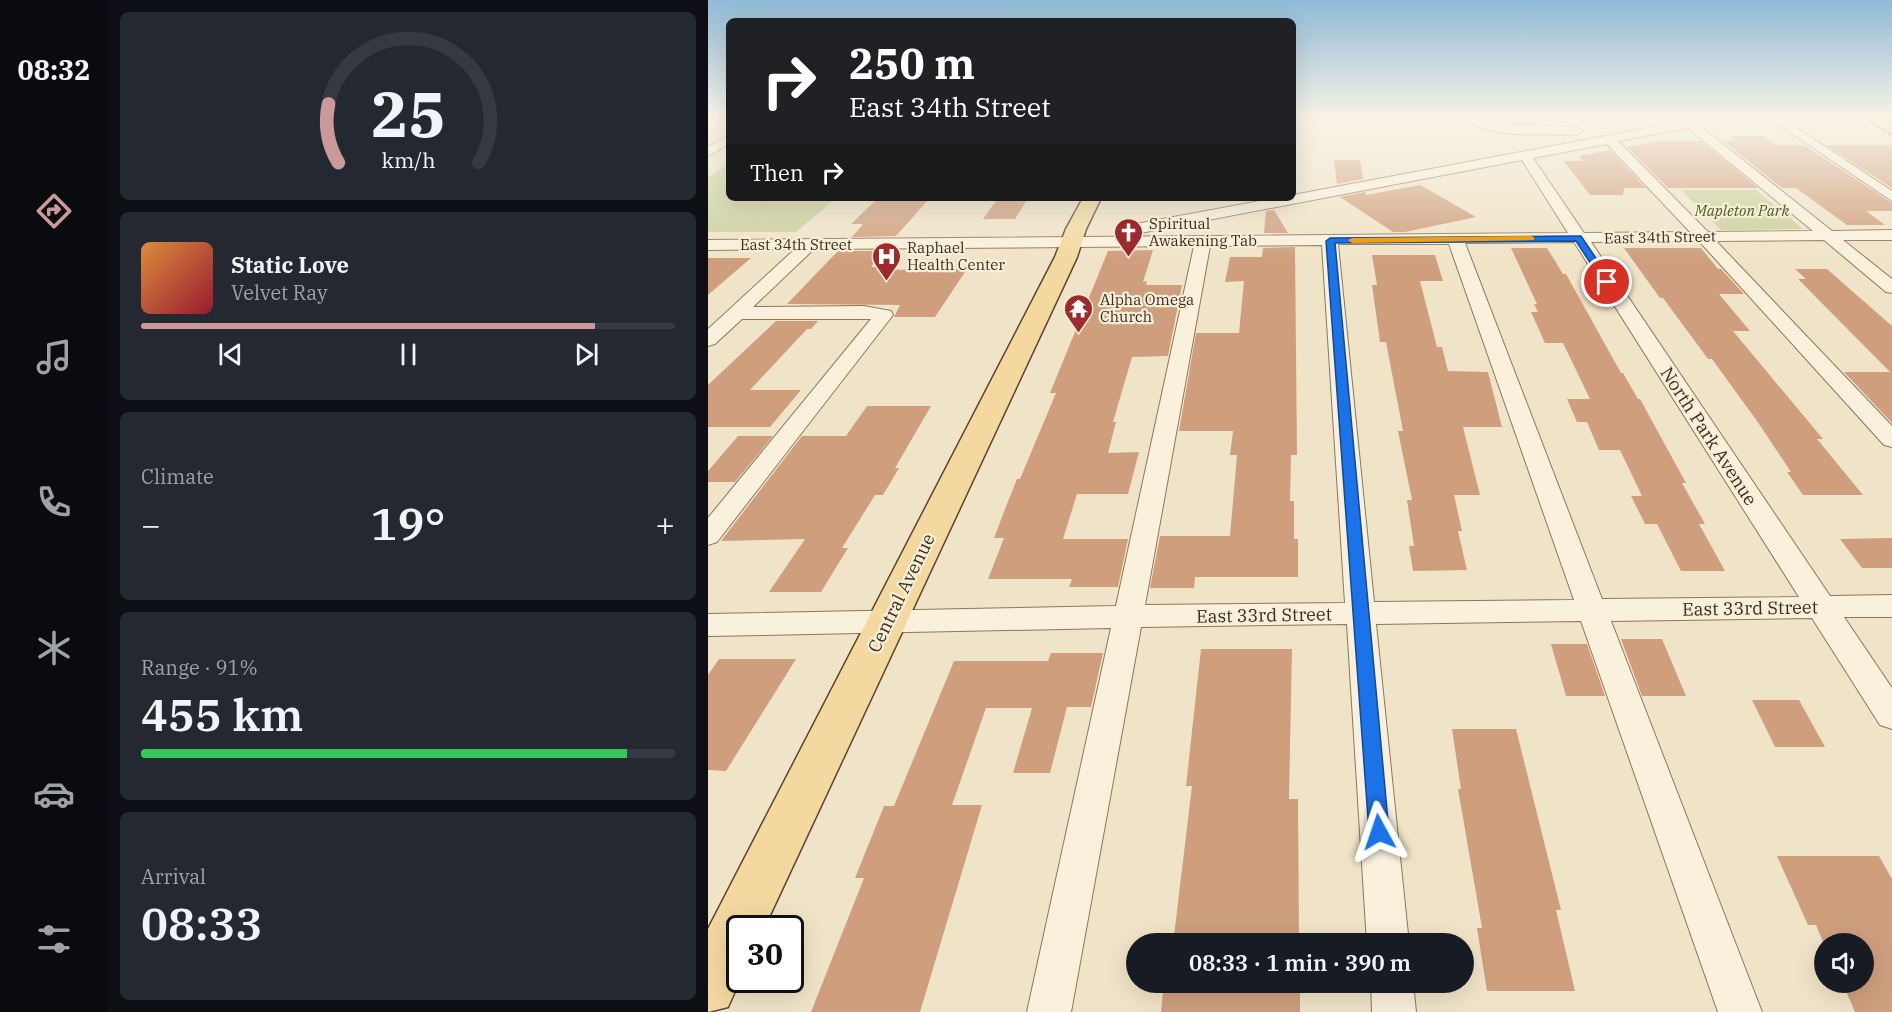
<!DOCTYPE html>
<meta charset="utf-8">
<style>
body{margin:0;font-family:"IBM Plex Serif",serif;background:#242831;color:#f1f3f6;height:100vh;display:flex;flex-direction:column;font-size:22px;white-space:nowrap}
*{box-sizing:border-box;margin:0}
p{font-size:20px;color:#9ea1a6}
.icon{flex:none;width:33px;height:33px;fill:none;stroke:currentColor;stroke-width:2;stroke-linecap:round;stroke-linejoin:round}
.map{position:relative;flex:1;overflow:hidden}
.side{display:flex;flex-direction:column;gap:12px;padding:12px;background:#0d0f14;width:600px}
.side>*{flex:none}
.guide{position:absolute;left:18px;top:18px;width:570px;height:183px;border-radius:9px;box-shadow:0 6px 24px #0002;background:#202124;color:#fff;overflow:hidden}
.fabs{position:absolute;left:1106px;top:933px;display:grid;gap:12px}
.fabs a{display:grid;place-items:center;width:60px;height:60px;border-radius:50%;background:#171b24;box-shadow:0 6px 24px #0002;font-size:30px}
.speed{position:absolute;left:18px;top:915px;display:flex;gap:12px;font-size:30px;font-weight:700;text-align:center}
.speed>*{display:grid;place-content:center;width:78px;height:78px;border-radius:50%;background:#171b24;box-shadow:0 6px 24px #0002;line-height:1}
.speed .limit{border:3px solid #111;border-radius:9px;background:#fff;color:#111}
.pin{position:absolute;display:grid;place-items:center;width:51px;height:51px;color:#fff;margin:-26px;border:3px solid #fff;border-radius:50%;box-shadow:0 2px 6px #0007}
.me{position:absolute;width:66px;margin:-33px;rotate:355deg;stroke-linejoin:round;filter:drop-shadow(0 0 4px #0008)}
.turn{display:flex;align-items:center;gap:21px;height:126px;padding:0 24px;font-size:27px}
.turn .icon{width:78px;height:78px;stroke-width:2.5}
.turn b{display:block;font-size:42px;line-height:51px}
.then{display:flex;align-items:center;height:57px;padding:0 24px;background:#0003;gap:12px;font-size:22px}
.big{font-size:45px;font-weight:600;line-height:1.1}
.side .widget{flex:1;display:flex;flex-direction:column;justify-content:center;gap:9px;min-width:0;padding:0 21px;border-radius:9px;background:#242831}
.side .dial{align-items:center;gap:0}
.dial svg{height:156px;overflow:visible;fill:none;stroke:#363941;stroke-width:7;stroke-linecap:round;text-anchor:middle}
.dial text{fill:#f1f3f6;stroke:none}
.song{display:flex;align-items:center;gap:18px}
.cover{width:72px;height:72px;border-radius:9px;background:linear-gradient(135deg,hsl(30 70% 55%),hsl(350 70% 35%))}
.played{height:6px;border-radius:3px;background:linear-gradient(90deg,#cc999b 85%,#363941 85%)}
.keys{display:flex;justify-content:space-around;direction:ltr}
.heat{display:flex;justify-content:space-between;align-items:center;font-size:33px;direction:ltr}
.charge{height:9px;border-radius:4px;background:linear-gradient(90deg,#34c759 91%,#363941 0)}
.trip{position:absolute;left:418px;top:933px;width:348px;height:60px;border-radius:30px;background:#171b24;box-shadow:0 6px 24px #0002;font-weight:600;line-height:60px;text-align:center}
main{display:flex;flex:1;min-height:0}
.menu{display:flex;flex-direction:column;width:108px;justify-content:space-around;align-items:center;background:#090b0e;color:#9ea1a6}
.menu .icon{width:42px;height:42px}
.menu .current{color:#cc999b}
.menu b{font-size:27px;color:#f1f3f6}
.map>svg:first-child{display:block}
.green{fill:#c9cf9b}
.building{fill:#cf9f7d}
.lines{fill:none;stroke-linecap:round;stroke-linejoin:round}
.minor-casing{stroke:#8d765c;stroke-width:2}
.major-casing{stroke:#5b4430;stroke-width:3}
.minor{fill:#faf1dc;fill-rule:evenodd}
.major{fill:#f3d9a0;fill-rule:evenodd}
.route{fill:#1a73e8;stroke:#114b97;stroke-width:1.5}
.slow{fill:#f59e0b}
.labels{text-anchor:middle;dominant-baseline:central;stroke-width:4.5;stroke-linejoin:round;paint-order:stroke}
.far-park-label{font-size:15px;font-style:italic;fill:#4d5a26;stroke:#f7eed8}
.far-poi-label{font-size:15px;fill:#3d2e20;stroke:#f7eed8;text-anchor:start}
.far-street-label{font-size:15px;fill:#3d2e20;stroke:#f7eed8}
.street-label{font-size:18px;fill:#3d2e20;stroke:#f7eed8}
</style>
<main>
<nav class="menu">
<b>08:32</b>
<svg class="icon current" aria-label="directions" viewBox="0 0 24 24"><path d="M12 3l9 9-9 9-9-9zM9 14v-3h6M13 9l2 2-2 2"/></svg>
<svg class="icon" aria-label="music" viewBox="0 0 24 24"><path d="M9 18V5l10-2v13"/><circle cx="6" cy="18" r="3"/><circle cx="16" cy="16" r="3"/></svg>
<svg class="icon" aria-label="phone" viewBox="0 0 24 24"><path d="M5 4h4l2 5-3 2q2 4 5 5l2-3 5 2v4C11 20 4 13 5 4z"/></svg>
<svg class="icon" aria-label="climate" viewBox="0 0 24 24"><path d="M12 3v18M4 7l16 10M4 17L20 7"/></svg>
<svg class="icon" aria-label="car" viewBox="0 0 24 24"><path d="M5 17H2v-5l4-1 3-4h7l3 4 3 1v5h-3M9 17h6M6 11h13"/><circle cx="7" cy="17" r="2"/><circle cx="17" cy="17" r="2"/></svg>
<svg class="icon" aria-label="filters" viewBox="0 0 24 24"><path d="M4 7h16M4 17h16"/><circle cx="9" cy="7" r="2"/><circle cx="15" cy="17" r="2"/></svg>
</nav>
<section class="side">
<div class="widget dial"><svg viewBox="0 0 100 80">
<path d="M14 69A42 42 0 1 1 86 69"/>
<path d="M14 69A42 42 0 0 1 9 39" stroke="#cc999b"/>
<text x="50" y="56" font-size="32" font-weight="700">25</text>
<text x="50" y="72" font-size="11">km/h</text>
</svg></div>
<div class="widget">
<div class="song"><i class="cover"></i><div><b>Static Love</b><p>Velvet Ray</p></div></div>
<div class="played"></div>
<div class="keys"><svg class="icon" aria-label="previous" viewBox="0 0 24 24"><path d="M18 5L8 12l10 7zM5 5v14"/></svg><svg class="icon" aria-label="pause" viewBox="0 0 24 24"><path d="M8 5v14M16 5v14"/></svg><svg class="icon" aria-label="next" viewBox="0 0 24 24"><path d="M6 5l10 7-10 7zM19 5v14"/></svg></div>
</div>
<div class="widget"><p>Climate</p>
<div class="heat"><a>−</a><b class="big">19°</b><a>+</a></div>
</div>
<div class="widget"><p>Range · 91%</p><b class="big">455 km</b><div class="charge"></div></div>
<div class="widget"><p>Arrival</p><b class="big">08:33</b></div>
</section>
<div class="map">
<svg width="1184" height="1012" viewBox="0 0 1184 1012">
<rect width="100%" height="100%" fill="#f0e4c8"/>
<!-- green -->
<path class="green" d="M21,164v34h107l-40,34h-88v-55z
M973,190h75l47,39 -82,1z"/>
<!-- building -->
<path class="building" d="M1022,136h34l12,9h28l88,58v8h-26l19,14h-38l-51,-37h-14l-59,-47h14z
M950,141h43l57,47h-90l-41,-41z
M1118,145h66v43z
M902,150l36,38h-22l-1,7h-33l-26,-34h19l-4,-5z
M626,160h26l3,19 -26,5z
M712,185l56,32 -71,15h-12l-53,-35 25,-5 1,3z
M170,198h52l-34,38 -44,1 11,-13h-12z
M290,198h30l-13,21h-32z
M566,210l14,23h-24l2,-22z
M587,247l2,208h-6l-1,46h4v38h4v38h-103l-1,11h-44l10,-52h70l7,-81h-7l3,-24h-54l17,-98h43l5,-52 -19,1 5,-25h32l1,-9z
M803,248h36l16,26h3l55,99h2l15,26h2l46,84h-4l23,41h-6l26,47h-44l-24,-47h-12l-14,-28h11l-22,-46h-21l-12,-28h-10l-10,-23h23l-27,-56h-18l-14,-31h7l-4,-8h3z
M916,248h77l17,21h3l23,25h-25l31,37h-17l90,108h-6l46,56h-60l-16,-23h4l-34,-51 -45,-62h-4l-45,-61h-3z
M445,250l-10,32 4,-1 -1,4h36l-14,71 -36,1 -19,65h3l-8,31 31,-1 -11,42h-51l-14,45h65l-10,48h-49l3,-8h-84l16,-41h-10l13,-34 10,-25h3l36,-86h-6l58,-142z
M130,251h45l-12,16h8l-3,3 91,-1 -32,48h-41l6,-12 -113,-1z
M664,255h63l8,26h-23l17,66h5l6,24 40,1 14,55h-39l17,68h-26l8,36h-4l9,39 -54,1 -4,-25h5l-7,-46h5l-14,-69h5l-17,-89h-6l-8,-57h5z
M0,258h43l-43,37z
M1087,269h32l65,57v97l-48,-51h46l-92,-93h8z
M68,321h42l-7,8h-4l-57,61h51l-31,37h-62v-42z
M159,406h64l-36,62h4l-16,27h-8l-33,53h6l-27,44h-52l36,-53 -84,2 81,-105h44z
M30,436h35l-38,46h-27v-11z
M1184,538v30h-30l-22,-29z
M913,639h41l24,57h-44z
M843,644h36l18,52h-39z
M493,649h91l-3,150h9l1,145h-126l19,-158h-6z
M343,653h52l-12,54h-24l-17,66h-37l19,-65h-46l-34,97h30l-62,207h-109l53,-134h-9l29,-72h10l60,-145h94z
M11,659h77l-70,112 -18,-1v-95z
M1044,700h47l26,47h-50z
M744,729h64l45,181h-5l19,81h-88l-10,-63h5l-24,-139h3z
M1069,856h102l13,23v133h-37l-13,-30h21v-38h-39l-8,-19h-8z
M455,991h137v21h-139z"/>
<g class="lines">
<defs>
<path id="minor" d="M993,118h26l-27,8 132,105 60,-1v10h-49l49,39v14l-6,-1 -62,-52 -108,1 176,185v21l-8,-2 -185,-204 -108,1 239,354 62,-1v22h-48l48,71v41l-12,-4 -68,-107 -201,3 151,391h-44l-137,-391 -205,3 33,320h-42l-20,-320 -206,3 -70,385h-44l84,-384 -403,8v-22l408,-8 78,-360 -380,3 -61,58 111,-1 27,5 2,4 -176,227 -9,3v-27l163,-199h-129l-27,25 -7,2v-17l87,-80 -87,1v-10l860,-7 -46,-73 -392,75 -8,-5 8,-5 146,-27h17v-3zM980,128l125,103 -105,1 -90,-91zM899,144l83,88 -106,1 -51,-75zM866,242l225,355 -197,2 -137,-356zM630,244h111l125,356 -200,2zM614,245l23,358 -200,2 65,-359z
M1061,118h13l110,73v10z
M763,119l39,2 3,4 64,2 6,4 -6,4c-33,-2 -76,4 -106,-12z
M21,135v9l-21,12v-9z
M663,982h42l3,30h-44z"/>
<path id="major" d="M1158,118h19l7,5v11z
M375,198h18l-15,31 -9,28 -313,671h-24v52l-12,27 -20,5v-83l347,-672 11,-28z"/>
</defs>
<!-- minor casing -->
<use href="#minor" class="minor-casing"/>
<!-- major casing -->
<use href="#major" class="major-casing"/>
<!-- minor -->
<use href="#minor" class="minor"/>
<!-- major -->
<use href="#major" class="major"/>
</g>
<!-- sky -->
<linearGradient id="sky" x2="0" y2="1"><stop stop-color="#8fbad6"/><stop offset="0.45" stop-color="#f8f3e6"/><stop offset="1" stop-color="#f8f3e6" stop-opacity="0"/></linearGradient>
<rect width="1184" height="260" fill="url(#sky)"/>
<!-- route -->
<path class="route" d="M870,236h3l31,46 -2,2h-6l-28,-43 -241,2 54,589 -3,7 -7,2 -7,-2 -3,-7 -43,-591 4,-3z"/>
<!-- slow -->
<path class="slow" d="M823,236l3,1v3l-182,3 -4,-3 4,-2z"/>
<!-- icons -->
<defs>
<symbol id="church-pin" viewBox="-11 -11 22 30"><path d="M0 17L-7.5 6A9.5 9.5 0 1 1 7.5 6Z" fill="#9e2a2b" stroke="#f7eed8"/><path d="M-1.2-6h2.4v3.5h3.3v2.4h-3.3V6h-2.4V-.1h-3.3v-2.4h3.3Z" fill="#fff"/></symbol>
<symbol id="hospital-pin" viewBox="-11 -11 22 30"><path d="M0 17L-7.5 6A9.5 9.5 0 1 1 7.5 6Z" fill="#9e2a2b" stroke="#f7eed8"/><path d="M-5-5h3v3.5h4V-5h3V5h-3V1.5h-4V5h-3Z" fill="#fff"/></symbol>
<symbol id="temple-pin" viewBox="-11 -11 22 30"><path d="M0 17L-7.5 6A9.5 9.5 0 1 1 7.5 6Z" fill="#9e2a2b" stroke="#f7eed8"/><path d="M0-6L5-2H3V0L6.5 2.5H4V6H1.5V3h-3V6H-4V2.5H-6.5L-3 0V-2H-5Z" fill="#fff"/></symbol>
</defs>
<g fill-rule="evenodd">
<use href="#church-pin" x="404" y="216" width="33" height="45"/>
<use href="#hospital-pin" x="162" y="240" width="33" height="45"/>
<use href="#temple-pin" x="354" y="292" width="33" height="45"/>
</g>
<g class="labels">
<!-- far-park labels -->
<g class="far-park-label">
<text x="1034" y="210">Mapleton Park</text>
</g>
<!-- far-poi labels -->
<g class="far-poi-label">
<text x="441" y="223">Spiritual<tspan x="441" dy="17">Awakening Tab</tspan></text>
<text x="199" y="247">Raphael<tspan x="199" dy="17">Health Center</tspan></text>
<text x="392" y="299">Alpha Omega<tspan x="392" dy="17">Church</tspan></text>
</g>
<!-- far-street labels -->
<g class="far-street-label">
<text transform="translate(952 237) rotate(-1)">East 34th Street</text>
<text x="88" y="244">East 34th Street</text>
</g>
<!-- street labels -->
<g class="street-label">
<text transform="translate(1001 436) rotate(57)">North Park Avenue</text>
<text transform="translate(193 593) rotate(-64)">Central Avenue</text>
<text transform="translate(1042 608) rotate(-1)">East 33rd Street</text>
<text transform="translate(556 615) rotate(-1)">East 33rd Street</text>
</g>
</g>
</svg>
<div class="fabs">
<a><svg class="icon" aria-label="sound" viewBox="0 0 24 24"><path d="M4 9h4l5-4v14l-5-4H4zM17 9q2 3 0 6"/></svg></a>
</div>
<div class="speed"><div class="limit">30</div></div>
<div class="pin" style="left:899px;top:282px;background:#d93025"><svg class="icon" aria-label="arrive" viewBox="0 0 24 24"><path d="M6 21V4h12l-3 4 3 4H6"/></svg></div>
<svg class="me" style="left:671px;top:832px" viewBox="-20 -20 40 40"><path d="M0-17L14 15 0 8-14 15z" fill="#1a73e8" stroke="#fff" stroke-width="4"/></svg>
<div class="trip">08:33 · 1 min · 390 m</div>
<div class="guide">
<div class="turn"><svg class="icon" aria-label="right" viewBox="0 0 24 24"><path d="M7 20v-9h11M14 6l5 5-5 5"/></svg><div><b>250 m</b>East 34th Street</div></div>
<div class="then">Then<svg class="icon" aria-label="right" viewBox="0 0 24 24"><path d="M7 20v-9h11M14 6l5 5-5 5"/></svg></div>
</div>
</div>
</main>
